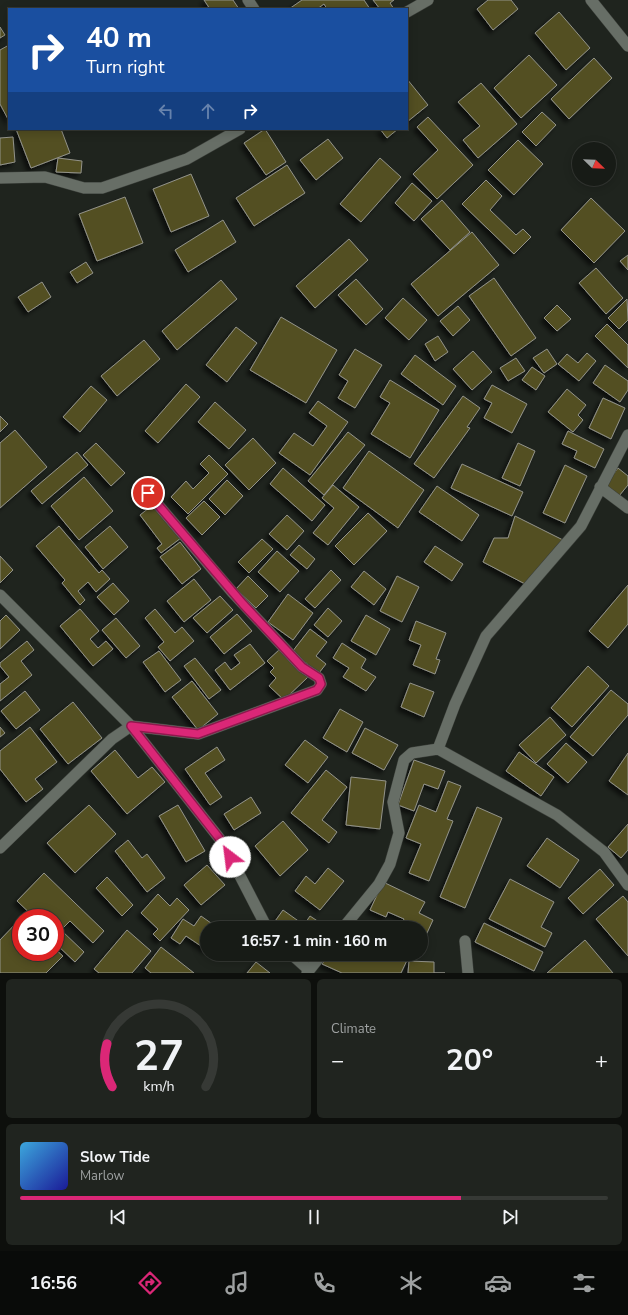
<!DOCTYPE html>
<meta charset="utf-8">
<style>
body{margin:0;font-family:"Nunito Sans",sans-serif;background:#20241f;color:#f1f3f6;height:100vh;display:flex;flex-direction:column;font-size:15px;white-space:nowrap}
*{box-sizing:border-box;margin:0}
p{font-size:13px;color:#9ea1a1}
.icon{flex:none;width:22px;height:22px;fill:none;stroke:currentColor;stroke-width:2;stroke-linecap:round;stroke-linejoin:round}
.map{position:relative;height:973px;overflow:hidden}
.sheet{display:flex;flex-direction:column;gap:6px;padding:6px;background:#0d0f0c;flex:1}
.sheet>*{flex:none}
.hud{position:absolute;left:8px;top:8px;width:400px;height:122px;border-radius:0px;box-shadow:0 2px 10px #0003,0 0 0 1px #363935;background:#1a4fa0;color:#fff;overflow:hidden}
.needle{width:26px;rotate:113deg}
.buttons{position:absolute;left:572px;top:142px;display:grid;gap:8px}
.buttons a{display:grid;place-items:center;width:44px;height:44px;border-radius:50%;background:#171b16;box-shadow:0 2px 10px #0003,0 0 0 1px #363935;font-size:20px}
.speed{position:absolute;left:12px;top:909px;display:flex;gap:8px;font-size:20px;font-weight:700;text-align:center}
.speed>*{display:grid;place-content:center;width:52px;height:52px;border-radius:50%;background:#171b16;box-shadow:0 2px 10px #0003,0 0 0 1px #363935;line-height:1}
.speed .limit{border:6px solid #d22;background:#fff;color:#111}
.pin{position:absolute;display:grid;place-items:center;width:34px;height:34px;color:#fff;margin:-17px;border:2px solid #fff;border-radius:50%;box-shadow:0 1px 4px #0007}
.me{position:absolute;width:44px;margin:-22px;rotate:330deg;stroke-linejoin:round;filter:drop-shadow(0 0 3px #0008)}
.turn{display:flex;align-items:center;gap:14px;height:84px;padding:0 12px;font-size:18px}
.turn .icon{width:52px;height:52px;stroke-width:2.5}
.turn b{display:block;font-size:28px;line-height:34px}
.lanes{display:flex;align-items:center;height:38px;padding:0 12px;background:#0003;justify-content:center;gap:20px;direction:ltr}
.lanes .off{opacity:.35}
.big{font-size:30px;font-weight:700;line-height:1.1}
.sheet .card{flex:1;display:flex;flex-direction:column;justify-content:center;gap:6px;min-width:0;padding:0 14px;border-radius:6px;background:#20241f}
.sheet .dial{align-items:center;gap:0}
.dial svg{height:104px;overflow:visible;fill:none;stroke:#363935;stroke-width:7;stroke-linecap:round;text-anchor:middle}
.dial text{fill:#f1f3f6;stroke:none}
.song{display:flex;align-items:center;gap:12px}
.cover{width:48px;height:48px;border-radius:6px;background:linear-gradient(135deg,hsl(200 70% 55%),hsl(240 70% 35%))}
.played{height:4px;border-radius:2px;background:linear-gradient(90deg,#db2777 75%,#363935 75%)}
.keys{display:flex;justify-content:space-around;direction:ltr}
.heat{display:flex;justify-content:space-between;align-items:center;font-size:22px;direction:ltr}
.sheet .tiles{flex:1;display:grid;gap:6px;grid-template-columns:1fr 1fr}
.card:last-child{grid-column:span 2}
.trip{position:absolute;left:200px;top:921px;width:228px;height:40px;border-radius:20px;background:#171b16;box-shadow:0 2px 10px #0003,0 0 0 1px #363935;font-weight:700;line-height:40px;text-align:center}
.tab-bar{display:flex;height:64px;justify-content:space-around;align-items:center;background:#090b09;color:#9ea1a1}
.tab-bar .icon{width:28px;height:28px}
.tab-bar .selected{color:#db2777}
.tab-bar b{font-size:18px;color:#f1f3f6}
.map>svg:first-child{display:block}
.building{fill:#535022;stroke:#93938a;filter:url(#shadow)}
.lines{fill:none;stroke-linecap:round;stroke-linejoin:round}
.minor-casing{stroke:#3b3f3a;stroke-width:12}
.minor{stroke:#676e66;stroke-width:11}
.route-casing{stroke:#8e194d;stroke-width:10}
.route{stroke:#db2777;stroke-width:7}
</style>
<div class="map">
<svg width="628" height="973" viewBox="0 0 628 973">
<defs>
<filter id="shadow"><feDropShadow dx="-3.5" dy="3.5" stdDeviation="2" flood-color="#0009"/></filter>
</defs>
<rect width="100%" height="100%" fill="#1f241e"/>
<!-- building -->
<path class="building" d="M204,0h29l6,9h-29z
M302,0h62l6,9h-43l-3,-5 -7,5h-28z
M373,0h21l-4,3 4,6h-14z
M488,0h23l7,9 -25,21 -16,-21z
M559,12l31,36 -24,22 -31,-37z
M0,27l5,8 -5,3z
M9,45v76l-9,-17v-54z
M529,55l28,30 -36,33 -27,-30z
M594,58l18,20 -43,41 -18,-20z
M407,79l21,26 -21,17z
M481,83l36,41 -39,34 -15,-18 17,-14 -22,-24z
M542,112l14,13 -20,21 -14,-14z
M428,117l45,48 -36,34 -24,-25 25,-24 -21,-23z
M16,129h45l9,24 -39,15z
M265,129l21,33 -20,13 -22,-32z
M380,129h18l-11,9z
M13,137l2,25 -15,3v-27z
M328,139l15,19 -27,22 -16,-20z
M518,140l25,24 -29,31 -26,-25z
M58,158l24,3 -1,12 -25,-1z
M380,158l21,19 -40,45 -21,-18z
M287,165l18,28 -51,33 -18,-28z
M191,174l18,42 -38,16 -18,-43z
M486,180l16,16 -12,14 26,25 7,-6 8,8 -17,17 -52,-50z
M412,183l20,18 -18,20 -19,-18z
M125,197l18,46 -46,18 -18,-47z
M591,198l34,33 -31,32 -33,-33z
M442,200l28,32 -20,18 -29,-31z
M223,220l13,22 -48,30 -13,-22z
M472,232l27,33 -61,51 -27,-32z
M349,239l19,21 -53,48 -19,-22z
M628,255v15l-8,-9z
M86,262l7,11 -16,10 -7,-11z
M596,268l27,30 -17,16 -27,-31z
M494,278l42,60 -25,18 -42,-60z
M356,279l27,30 -17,16 -28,-30z
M221,280l16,19 -60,51 -15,-19z
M42,282l9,15 -23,15 -10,-15z
M403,298l24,22 -18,20 -24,-22z
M627,299l1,21 -9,9 -11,-11z
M557,305l14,14 -14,12 -13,-13z
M458,306l12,14 -17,16 -13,-15z
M281,317l56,33 -31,53 -56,-33z
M607,324l21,21v23l-33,-32z
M236,327l21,16 -30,39 -21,-17z
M438,336l10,16 -13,9 -10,-17z
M144,340l16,19 -43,37 -16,-20z
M355,349l27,16 -27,43 -17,-10 10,-17 -9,-6z
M547,349l10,15 -13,9 -11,-15z
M473,351l19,21 -20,18 -19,-21z
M587,353l9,8 -17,20 -21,-17 9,-10 11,9z
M415,355l41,31 -13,19 -42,-31z
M516,358l9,13 -17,10 -8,-13z
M605,365l23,16v9l-8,12 -27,-19z
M532,367l13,9 -9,14 -14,-10z
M390,380l49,30 -29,48 -39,-24 19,-31 -10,-6z
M186,384l14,13 -42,46 -13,-12z
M492,385l35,19 -15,29 -28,-15 8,-15 -8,-4z
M91,386l16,14 -27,32 -17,-15z
M567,389l19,16 -8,10 5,5 -10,12 -25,-20z
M463,396l17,12 -13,19 3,1 -36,50 -20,-14z
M603,398l22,10 -14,31 -22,-11z
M318,401l30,21 -38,53 -31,-22 15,-20 19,13 14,-20 -18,-13z
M215,402l31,28 -17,19 -31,-27z
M0,416l8,8 -8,8z
M15,430l32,37 -47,41v-65z
M568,431l36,18 -9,19 -21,-10 3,-7 -15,-7z
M348,432l17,13 -41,50 -16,-14z
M253,438l23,25 -27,27 -24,-25z
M96,443l29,30 -14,13 -28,-31z
M518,443l17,8 -15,35 -18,-8z
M369,451l55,39 -26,38 -55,-40z
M77,452l11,13 -46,39 -11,-13z
M209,455l19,19 -40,40 -17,-17 15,-16 7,8 16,-16 -9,-9z
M462,464l61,28 -11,24 -61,-28z
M565,465l22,11 -22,47 -22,-10z
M283,468l42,37 -13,16 -42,-37z
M618,468l10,8v9l-9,11 -14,-10z
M84,477l29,34 -34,29 -28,-34z
M227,480l16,16 -18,19 -16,-16z
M333,485l26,22 -31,38 -15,-12 21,-25 -12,-10z
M437,486l42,29 -17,26 -43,-29z
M204,501l16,16 -18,18 -16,-17z
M154,504l27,34 -20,15 -4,-5 5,-4 -22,-29z
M368,513l19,18 -33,34 -19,-19z
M287,515l17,16 -17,19 -18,-16z
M515,516l50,25 -38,44 -44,-23 11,-24h14z
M59,526l40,47 3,-3 8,9 -14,13 -8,-10 -10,9 7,9 -5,5 -18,-22 3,-3 -29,-34z
M110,526l18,21 -25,22 -18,-22z
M262,539l11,10 -24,24 -11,-11z
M180,542l21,27 -19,15 -22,-27z
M299,545l16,14 -8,10 -17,-14z
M435,546l28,18 -11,17 -28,-19z
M277,551l22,20 -19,21 -22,-20z
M0,556l13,14 -13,13z
M331,570l10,10 -26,28 -10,-9z
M364,571l22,18 -12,16 -23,-18z
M248,576l20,20 -12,12 -20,-19z
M397,576l22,11 -17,35 -22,-11z
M194,579l17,21 -27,22 -17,-21z
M113,583l16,18 -15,14 -17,-18z
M628,585v39l-20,24 -19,-17z
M288,594l25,19 -20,27 -25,-18z
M220,596l13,14 -26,23 -14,-15z
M328,608l14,13 -14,16 -14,-12z
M80,609l19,22 -9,8 8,9 8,-7 7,8 -20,17 -33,-40z
M155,609l20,24 7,-6 12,14 -24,20 -12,-14 6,-5 -19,-24z
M237,614l15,17 -28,23 -14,-17z
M6,615l14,15 -20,19v-28z
M366,615l24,14 -14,26 -25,-14z
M116,618l24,28 -14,12 -24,-28z
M416,621l30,12 -10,26 4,1 -5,14 -22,-9 8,-20 -12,-5z
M310,629l17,13 -11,14 10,8 -7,9 -27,-21z
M27,641l7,9 -13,11 11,14 -32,26v-17l9,-7 -9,-11v-3z
M342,643l24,16 -5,9 15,9 -10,14 -23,-14 6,-9 -16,-10z
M250,644l15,19 -35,27 -15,-20 10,-8 6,8 9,-7 -6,-8z
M280,649l28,28 -24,23 -15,-14 7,-8 -6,-6 4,-4 -7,-7z
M159,651l22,29 -16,12 -22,-30z
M195,658l26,32 -12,9 -25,-33z
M588,666l21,20 -37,41 -21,-19z
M192,681l26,33 -20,16 -26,-33z
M410,683l24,9 -10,25 -23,-10z
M611,690l17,14v11l-35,41 -23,-19z
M25,691l15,19 -24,19 -15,-18z
M73,702l29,36 -34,26 -28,-35z
M340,709l23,13 -16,30 -24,-14z
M550,717l16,18 -30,28 -17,-18z
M0,727l5,6 -5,4z
M30,727l27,35 -22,17 8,10 -17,13 -26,-33v-18z
M365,728l33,17 -14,25 -32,-17z
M305,740l23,17 -20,26 -23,-18z
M566,743l21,19 -19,21 -21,-19z
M217,747l8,13 -20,13 17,24 -12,8 -25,-36z
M115,750l23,28 14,-11 13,15 -38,32 -36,-43z
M519,752l35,25 -13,19 -35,-25z
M628,753v42l-19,-14z
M414,760l31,11 -7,18 -14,-5 -10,27 -16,-6z
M326,770l21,17 -25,33 15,12 -8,11 -38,-30z
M351,777l35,4 -6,48 -34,-4z
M448,781l13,5 -14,33 6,2 -24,60 -20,-8 12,-29 -15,-6 13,-33 17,7z
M251,797l10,16 -27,17 -10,-16z
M89,805l27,29 -41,39 -28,-30z
M178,805l27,46 -19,11 -27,-46z
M477,807l25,11 -37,90 -25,-11z
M283,821l25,29 -28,26 -25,-30z
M628,824v26l-7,8 -13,-11z
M547,838l32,22 -19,28 -33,-22z
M128,840l14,18 5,-4 18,24 -18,14 -32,-41z
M207,865l18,20 -24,20 -17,-20z
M328,868l16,13 -24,29 -25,-19 11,-15 9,8z
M600,869l14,16 -31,29 -15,-16z
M44,873l60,58 -11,12 -23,-22 -9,9 23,22 -9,10 -20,-19v-25h-20l-18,-17z
M107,877l26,28 -11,11 -26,-28z
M510,879l44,23 -13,25 11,6 -7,14 -56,-28z
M383,882l42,20 -6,11 14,7 -12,26v-18h-21l4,-9 -16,-7 -2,5 -16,-7z
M158,894l12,12 7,-8 12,12 -29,31 -7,-7 5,-5 -17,-16z
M623,896l5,6v54l-32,-37z
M283,910l21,15 6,-9 15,10 -1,2h-45l-6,-4z
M201,916l17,12h-11v22l-21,-14 -6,8 -9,-6 12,-19 11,7z
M21,918v34h34v-3l8,7 -17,17h-46v-33z
M484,923l59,29 -9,19 -59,-29z
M127,930l24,21 -19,22h-33l-5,-4z
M585,940l28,33h-66z
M161,947l33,26h-43l-6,-5z
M329,954h38l5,2 1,-2h37l-9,19h-59l-20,-9z
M409,961l25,1v11h11h-37z
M256,962l14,11h-23z"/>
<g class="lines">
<defs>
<path id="minor" d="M248,0l6,9
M591,0l37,46
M407,12l21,-12
M0,178l45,-1 39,11h18l85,-29 53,-30
M600,487l28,21
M0,595l131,131 67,8 119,-44 4,-6 -2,-6 -17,-11 -69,-74 -85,-100
M438,749l119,66 47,37 24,33
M0,848l112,-109 19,-13 92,117 44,85
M343,928l36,-44 11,-20 9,-31 -6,-31 11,-42 8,-7 26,-4 17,-45 31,-68 95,-110 47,-91
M465,941l3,32
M291,954l18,16
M307,973l15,-19"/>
</defs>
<!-- minor casing -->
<use href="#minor" class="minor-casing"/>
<!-- minor -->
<use href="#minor" class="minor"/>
</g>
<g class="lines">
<defs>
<path id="route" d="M148,493l95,111 59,63 17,11 2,6 -4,6 -119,44 -67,-8 92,117 7,14"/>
</defs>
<!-- route casing -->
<use href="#route" class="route-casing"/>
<!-- route -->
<use href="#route" class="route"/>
</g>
</svg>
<div class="buttons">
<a><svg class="needle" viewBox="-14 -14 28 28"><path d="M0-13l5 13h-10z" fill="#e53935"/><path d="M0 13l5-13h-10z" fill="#9ea1a1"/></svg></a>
</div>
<div class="speed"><div class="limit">30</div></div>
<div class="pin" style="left:148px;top:493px;background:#d93025"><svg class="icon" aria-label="arrive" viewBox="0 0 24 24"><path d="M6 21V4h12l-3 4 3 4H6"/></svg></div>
<svg class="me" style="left:230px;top:857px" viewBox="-20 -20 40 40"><circle r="19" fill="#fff"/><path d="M0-13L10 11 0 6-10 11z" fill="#db2777"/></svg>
<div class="trip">16:57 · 1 min · 160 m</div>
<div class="hud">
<div class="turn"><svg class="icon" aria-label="right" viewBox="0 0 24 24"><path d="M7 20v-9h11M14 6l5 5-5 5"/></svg><div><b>40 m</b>Turn right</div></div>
<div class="lanes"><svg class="icon off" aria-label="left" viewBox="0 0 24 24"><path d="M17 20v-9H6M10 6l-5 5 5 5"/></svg><svg class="icon off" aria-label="ahead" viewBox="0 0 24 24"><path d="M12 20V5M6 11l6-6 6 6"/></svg><svg class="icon" aria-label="right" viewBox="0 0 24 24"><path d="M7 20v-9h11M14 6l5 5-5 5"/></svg></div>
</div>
</div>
<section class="sheet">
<div class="tiles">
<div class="card dial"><svg viewBox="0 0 100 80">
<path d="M14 69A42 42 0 1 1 86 69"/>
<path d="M14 69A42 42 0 0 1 10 36" stroke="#db2777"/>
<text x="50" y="56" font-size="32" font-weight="700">27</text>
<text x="50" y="72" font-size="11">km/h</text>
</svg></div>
<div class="card"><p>Climate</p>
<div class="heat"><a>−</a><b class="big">20°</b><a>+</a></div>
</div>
<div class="card">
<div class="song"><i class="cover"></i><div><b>Slow Tide</b><p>Marlow</p></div></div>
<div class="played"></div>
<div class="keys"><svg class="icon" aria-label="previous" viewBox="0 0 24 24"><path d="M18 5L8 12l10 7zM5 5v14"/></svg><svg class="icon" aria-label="pause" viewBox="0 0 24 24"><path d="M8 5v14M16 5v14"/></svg><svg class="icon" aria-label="next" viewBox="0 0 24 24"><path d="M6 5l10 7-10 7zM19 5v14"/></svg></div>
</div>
</div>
</section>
<nav class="tab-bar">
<b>16:56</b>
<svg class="icon selected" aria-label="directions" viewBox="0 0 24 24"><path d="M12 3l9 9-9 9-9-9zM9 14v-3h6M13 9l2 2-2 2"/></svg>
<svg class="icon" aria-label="music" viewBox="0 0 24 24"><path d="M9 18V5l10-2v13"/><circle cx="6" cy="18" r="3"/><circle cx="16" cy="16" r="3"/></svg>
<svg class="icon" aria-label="phone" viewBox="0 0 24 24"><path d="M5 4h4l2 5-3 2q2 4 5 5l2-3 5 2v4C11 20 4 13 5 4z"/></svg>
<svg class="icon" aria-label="climate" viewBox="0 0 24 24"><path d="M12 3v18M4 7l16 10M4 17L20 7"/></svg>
<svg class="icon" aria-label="car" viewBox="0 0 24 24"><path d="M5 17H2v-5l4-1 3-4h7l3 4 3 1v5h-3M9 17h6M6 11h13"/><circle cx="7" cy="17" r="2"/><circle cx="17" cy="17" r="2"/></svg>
<svg class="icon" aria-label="filters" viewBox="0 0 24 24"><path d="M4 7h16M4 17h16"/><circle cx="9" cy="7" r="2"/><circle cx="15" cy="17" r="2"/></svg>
</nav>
